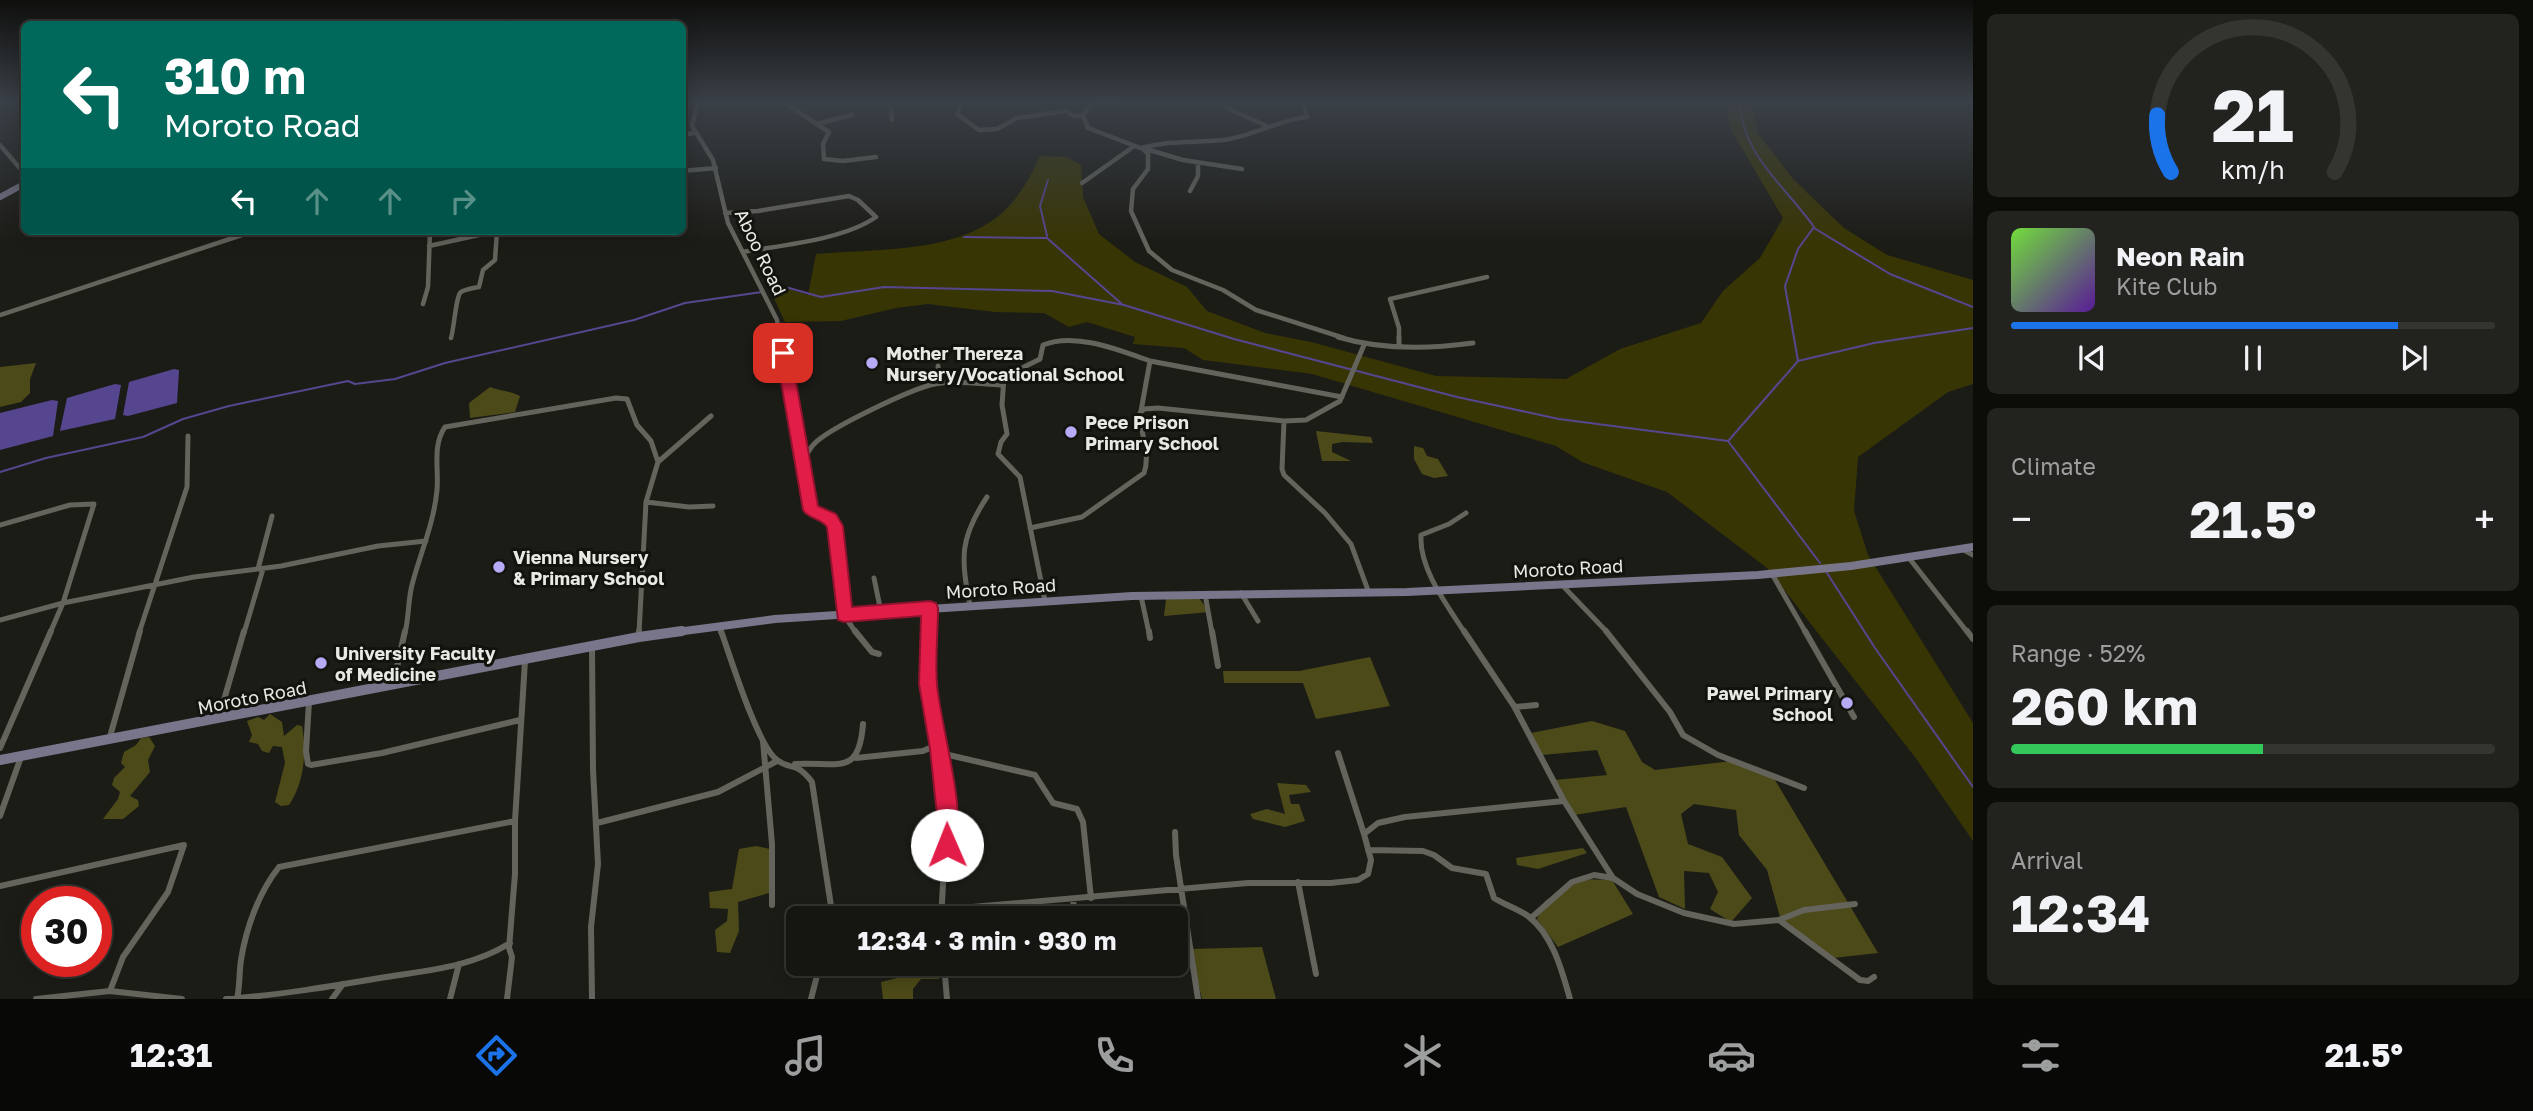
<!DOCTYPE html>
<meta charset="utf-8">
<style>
body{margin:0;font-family:"Golos Text",sans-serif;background:#22221f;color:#f1f3f6;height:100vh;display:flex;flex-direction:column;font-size:26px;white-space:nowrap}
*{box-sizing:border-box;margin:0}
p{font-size:23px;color:#9d9f9f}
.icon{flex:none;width:38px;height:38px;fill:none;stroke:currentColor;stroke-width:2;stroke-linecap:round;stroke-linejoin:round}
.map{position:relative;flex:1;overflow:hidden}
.details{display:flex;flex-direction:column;gap:14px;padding:14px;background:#0c0c09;width:560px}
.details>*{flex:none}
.banner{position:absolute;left:21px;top:21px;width:665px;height:214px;border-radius:10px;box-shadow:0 4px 18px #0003,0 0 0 2px #343431;background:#00695c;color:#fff;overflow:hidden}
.speed{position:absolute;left:21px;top:886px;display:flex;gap:14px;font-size:35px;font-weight:700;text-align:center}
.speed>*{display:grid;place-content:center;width:91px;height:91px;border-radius:50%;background:#151511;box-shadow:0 4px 18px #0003,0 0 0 2px #343431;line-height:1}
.speed .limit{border:10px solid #d22;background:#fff;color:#111}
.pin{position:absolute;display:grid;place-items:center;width:60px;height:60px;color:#fff;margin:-30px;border-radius:14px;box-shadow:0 4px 10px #0006}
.me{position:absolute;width:77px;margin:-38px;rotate:359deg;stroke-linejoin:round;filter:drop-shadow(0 0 5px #0008)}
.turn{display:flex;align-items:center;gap:24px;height:147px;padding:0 28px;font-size:32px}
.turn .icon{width:91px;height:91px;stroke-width:2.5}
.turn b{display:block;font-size:49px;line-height:60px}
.lanes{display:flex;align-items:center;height:66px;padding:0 28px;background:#0003;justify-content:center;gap:35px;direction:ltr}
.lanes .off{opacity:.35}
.big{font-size:52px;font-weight:700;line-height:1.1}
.details .widget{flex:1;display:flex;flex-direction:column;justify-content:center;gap:10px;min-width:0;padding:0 24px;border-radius:10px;background:#22221f}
.details .dial{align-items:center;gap:0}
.dial svg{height:182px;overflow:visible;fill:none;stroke:#343431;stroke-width:7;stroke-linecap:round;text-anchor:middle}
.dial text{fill:#f1f3f6;stroke:none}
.song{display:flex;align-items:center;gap:21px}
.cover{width:84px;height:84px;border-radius:10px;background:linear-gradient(135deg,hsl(100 70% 55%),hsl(270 70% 35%))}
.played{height:7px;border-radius:4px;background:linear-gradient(90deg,#1a73e8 80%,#343431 80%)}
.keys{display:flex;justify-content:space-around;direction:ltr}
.heat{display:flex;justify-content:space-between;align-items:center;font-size:38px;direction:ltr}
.charge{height:10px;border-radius:5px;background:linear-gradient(90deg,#34c759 52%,#343431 0)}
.trip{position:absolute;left:786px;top:906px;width:402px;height:70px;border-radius:10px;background:#151511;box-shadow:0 4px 18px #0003,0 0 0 2px #343431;font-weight:700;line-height:70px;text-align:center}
.tabs{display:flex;height:112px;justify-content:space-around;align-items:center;background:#080807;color:#9d9f9f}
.tabs .icon{width:49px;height:49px}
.tabs .selected{color:#1a73e8}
.tabs b{font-size:32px;color:#f1f3f6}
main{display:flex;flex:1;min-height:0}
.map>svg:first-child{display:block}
.green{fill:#383504}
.forest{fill:#4c4a18}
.water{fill:#564690}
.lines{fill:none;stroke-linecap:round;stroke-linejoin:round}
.stream{stroke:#564690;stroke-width:2}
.street-far2{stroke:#64645d;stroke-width:4.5}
.street-far1{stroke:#64645d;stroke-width:5}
.street{stroke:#64645d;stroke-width:6}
.secondary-far2{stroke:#79758b;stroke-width:6}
.secondary-far1{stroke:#79758b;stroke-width:8}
.secondary{stroke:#79758b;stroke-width:10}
.route{fill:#e11d48;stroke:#92132f;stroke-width:2}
.poi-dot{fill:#b7abf8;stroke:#13130e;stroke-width:2.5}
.labels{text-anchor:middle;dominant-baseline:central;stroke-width:6;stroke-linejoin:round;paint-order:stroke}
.street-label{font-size:18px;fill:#e8e8e4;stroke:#13130e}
.poi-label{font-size:18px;font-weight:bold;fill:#e8e8e4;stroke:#13130e;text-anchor:start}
</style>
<main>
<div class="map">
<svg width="1973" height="999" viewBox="0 0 1973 999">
<rect width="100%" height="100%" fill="#1c1c17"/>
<!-- green -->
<path class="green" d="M1726,101h27l3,30 37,48 51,49 43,27 86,25v104l-25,8 -90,65 -4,54 14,44 105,168v118l-58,-84 -148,-189 -100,-76 -85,-30 -26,-16 -244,-72 -109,-14 -19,-12 -51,-4 2,-7 -48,-15 -18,5 -25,-14 -49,-1 -67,-8 -32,4 -55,13 -56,1 -14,-30 18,-3 19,6 8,-41c56,-5 131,-1 177,-34 21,-14 37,-41 47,-64l27,1 14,8 2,32 16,37 36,28 52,25 20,24 58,22 46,9 125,34 130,3 54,-30 81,-26 22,-32 37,-33 23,-40 -53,-90z"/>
<!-- forest -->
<path class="forest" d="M36,363l-6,16v14l-9,9 -21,5v-40z
M490,387c11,4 21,4 30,9l-5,16 -45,6 -1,-15z
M1316,431l55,6 2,6 -31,-1 -10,2v8l19,9h-29z
M1414,446l9,2 4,8 11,3 10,17 -14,2 -12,-4 -8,-15z
M1198,597l12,15 -46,4 2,-17z
M1370,657l20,49 -74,13 -13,-36h-79l-1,-12h76z
M270,714l12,8 2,14 13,-11 5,1c5,26 2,57 -13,79l-8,1 -6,-4 10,-39 -3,-16 -9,-1 -4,7 -7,-2 -4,-7 -9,-2 3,-7 -5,-14 11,-4 6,3z
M1592,721l33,10 17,31 13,8 77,-9 40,14 106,178 -45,5 -53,-41 -13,-47 -28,-35 -3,-25 -42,-6 -13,10 7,30 34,13 30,41 -21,24 -21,-13 8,-17 -9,-19 -25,-2 1,38 -26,-12 -33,-90 -52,8 -19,-35 52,-5 -10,-25 -55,5 -11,-22z
M149,737l6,9 -7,14 2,12 -20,24 8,4 1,6 -16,13h-20l15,-20 2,-7 -8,-7 2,-7 11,-11 -4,-4 3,-11 12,-7 5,-7z
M1277,783l29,2 5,7 -22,3 2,9h8l6,17 -20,6 -32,-8 -3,-5 17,-5 18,5z
M756,846l14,3 -1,44 -31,9 1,29 -9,22 -13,-1 -2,-22 12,-9 1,-12 -18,-1 -1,-16 23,-3 7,-40z
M1583,848l4,5 -49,16 -21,-4 -1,-7z
M1579,879l33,1 21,34 -75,33 -21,-28 8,-18z
M1262,947l14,52h-74l-12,-50z
M914,966l25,4v9h-18l-8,10v10h-30l-2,-17 28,-7z"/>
<!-- water -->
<path class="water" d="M174,369l5,1 -2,33 -49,13 -5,-1 6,-33z
M115,384l6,1 -6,34 -55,12 7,-33z
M52,400l6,1 -5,35 -53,14v-37z"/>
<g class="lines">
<!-- stream -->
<path class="stream" d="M1740,101c0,52 46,86 74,126l-16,22 -13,37 13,75
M1814,228l76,46 83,33
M1047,236l-7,-30 8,-26
M964,237l83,1 76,67
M771,290l18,-2 32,9 63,-10 168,4 72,14 110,34 223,58 102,22 169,22 92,122
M1729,440l69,-79 76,-18 99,-15
M0,472l46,-14 97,-21 40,-18 46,-13 119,-25 7,3 40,-5 50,-16 189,-43 51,-17 77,-11
M1827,573l48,75 98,139"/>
<!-- street-far2 -->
<path class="street-far2" d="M698,101l-6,25 21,34 15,63 49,97 3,18
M782,101l47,31 -6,12 1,15 19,2 33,-4
M890,101l2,19
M963,101l-6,13 22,16 18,-1 20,-11 49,-7 8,5 9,-1
M1094,101l-11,14 5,13 55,21 5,5v15l-15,20 -2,22 18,40 23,19 51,20 33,20 88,28
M1220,101l9,8 36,16
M1094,102l79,-1
M820,123l32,-8
M682,135l12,-2
M0,145l24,28
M1141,148c31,-8 51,-5 82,-8 28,-3 55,-20 84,-23l-4,-16
M1146,149l37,11 59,9
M682,171l34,-3
M1082,183l51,-36
M1190,191l8,-15v-13
M725,213l33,-2 91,-15 9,4 18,17c-33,23 -94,28 -133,35
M429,246l68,-15 -2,29 -12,10 -4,17c-5,1 -13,2 -18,5 -5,3 -7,37 -10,46
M423,304l5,-17 2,-56
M0,315l254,-84
M1399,338v-10l-9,-29 97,-22"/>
<!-- street-far1 -->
<path class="street-far1" d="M780,337l31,173 19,8 5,8 8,56 1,33 12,18
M1338,337c43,13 91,12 135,6
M1399,337v10
M1364,345l-24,56 -34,19 -22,1 -2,48 2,6 41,38 26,31 18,49
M1150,361l192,36
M938,366l1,17
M658,462l53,-46
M802,463c4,-6 7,-14 12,-19 15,-16 99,-56 121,-60 21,-4 45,0 66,1
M646,502l43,5 24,-1
M0,525l70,-20 24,-1 -31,99 -13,30
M1030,528l52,-11 62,-44c7,-19 -4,-40 -4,-60l4,-4 14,-1 126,13
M1962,549l11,6
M1909,558l59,75
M258,569l14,-53
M1772,574l34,59
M874,578l7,34
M1561,584l47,49
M1241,593l17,28
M1205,594l7,39
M1141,596l8,37
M1045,601l-25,-124 -22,-23 3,-12 6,-8 -5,-29 2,-28 36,-18 3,-14c32,-13 76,5 107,16l-9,50
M970,606c-9,-48 -11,-67 17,-109
M0,620l63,-17 131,-26 87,-11 97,-20 48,-5
M719,627l2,6
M139,633l48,-146 1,-51
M244,633l19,-64
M405,633c4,-16 3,-33 7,-48 8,-31 22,-62 25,-95 2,-21 -5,-44 8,-63l171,-29 11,1 10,26 14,16 7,21 -12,40 -7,131
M929,633l1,-25
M1465,633c-18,-28 -46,-64 -44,-98l28,-11 17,-11"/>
<!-- street -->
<path class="street" d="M721,631c10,27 36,114 56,129 14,11 18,0 35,22l21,137
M855,631l17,21 7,2
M929,631l-1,54 11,59 8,71 -6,104
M1149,631l1,7
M1212,631l6,35
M1606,631l64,81 13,23 35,20 86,33
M1805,631l49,86
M1967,631l6,8
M639,637v-6
M592,648l1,122 5,94 -7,63 1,72
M393,685l12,-54
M309,702l-3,49 2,13 3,1 71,-12 138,-33
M1515,707l21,-2
M219,717l25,-86
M109,740l31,-109
M763,741l9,103v61
M0,748l51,-117
M940,753l95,22 18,28 24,6 6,13 8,76
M1338,753l26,81
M856,758l67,-7 16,-7
M795,764c42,-3 64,14 68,-40
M1564,801l49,77
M0,816l21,-59
M597,823l121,-31 59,-31
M1175,832l1,23 22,144
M1368,850l55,1 11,4 18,13 34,6 8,24c11,7 24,11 34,18 25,19 34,55 42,83
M1298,882l18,92
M0,886l184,-41 -16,47 -45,65 -13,34
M1073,899l2,20
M1531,918l41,-36 22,-7 19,3 24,16 47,19 50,11 45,-4 25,-10 51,-6
M834,919l414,-36h83l27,-3 10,-6 3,-14 -7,-26 14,-11 27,-6 159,-16 -50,-95 -50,-75
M1779,920l81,60 8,1 6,-4
M944,964l3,35
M36,999l74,-8 72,8
M226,999c54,-4 107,-13 160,-22 43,-7 86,-10 124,-34
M237,999c3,-13 2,-26 4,-39 5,-32 18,-68 38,-93l236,-46 10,-160
M332,999l11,-15
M450,999l9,-35
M507,999l5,-42 -3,-9 6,-74v-53
M811,999l9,-35"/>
<!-- secondary-far2 -->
<path class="secondary-far2" d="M0,197l24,-13"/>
<!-- secondary-far1 -->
<path class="secondary-far1" d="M669,633l106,-14 357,-23 275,-4 351,-17 93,-9 122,-19"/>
<!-- secondary -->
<path class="secondary" d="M0,760l639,-123 43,-6"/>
</g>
<!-- sky -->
<linearGradient id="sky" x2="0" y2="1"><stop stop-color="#0f0f0d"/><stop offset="0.42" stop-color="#3a4047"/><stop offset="1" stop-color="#3a4047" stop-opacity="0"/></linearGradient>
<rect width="1973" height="241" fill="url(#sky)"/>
<!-- route -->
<path class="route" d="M783,348l8,5 27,153 18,8 7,12 9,81 78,-6 6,2 2,5c0,25 -3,51 -1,76 3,41 32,132 17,168l-7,2 -7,-2 -3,-7v-30l-7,-66 -11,-65 2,-68 -77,6 -6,-2 -11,-93c-6,-9 -19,-8 -24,-17l-27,-157z"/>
<!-- markers -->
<g class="poi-dot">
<circle cx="872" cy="363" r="7"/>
<circle cx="1071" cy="432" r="7"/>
<circle cx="499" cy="567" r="7"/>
<circle cx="321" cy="663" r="7"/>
<circle cx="1847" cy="703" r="7"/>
</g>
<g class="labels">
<!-- street labels -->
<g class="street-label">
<text transform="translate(761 252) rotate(64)">Aboo Road</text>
<text transform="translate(1568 568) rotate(-3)">Moroto Road</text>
<text transform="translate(1001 588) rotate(-4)">Moroto Road</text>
<text transform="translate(252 697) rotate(-11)">Moroto Road</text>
</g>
<!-- poi labels -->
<g class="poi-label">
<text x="886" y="353">Mother Thereza<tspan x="886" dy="21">Nursery/Vocational School</tspan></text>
<text x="1085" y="422">Pece Prison<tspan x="1085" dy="21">Primary School</tspan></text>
<text x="513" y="557">Vienna Nursery<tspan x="513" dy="21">&amp; Primary School</tspan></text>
<text x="335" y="653">University Faculty<tspan x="335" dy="21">of Medicine</tspan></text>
<text x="1833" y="693" text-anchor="end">Pawel Primary<tspan x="1833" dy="21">School</tspan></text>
</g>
</g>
</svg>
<div class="speed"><div class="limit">30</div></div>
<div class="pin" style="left:783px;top:353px;background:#d93025"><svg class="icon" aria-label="arrive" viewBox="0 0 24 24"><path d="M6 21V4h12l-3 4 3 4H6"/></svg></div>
<svg class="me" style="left:947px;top:845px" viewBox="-20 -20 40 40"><circle r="19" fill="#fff"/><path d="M0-13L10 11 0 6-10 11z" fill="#e11d48"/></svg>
<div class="trip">12:34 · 3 min · 930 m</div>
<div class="banner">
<div class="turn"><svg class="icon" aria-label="left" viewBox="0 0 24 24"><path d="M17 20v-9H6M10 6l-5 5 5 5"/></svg><div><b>310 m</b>Moroto Road</div></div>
<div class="lanes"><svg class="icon" aria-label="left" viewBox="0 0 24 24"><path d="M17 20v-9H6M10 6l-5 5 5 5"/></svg><svg class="icon off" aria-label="ahead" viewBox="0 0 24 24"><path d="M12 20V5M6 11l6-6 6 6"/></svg><svg class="icon off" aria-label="ahead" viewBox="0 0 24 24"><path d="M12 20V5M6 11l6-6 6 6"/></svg><svg class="icon off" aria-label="right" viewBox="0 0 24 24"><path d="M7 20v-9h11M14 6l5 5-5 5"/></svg></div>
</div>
</div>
<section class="details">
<div class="widget dial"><svg viewBox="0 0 100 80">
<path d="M14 69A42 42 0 1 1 86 69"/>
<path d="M14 69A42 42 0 0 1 8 44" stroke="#1a73e8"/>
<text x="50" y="56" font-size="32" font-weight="700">21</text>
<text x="50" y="72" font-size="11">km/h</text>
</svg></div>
<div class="widget">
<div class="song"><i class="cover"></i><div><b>Neon Rain</b><p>Kite Club</p></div></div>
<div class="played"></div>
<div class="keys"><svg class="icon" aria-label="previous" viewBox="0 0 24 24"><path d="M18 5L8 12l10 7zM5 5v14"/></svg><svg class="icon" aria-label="pause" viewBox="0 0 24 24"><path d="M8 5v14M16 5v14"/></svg><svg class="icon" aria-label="next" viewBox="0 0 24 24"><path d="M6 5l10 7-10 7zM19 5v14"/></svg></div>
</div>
<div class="widget"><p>Climate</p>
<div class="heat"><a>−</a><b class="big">21.5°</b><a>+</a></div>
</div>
<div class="widget"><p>Range · 52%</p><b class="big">260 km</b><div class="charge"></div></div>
<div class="widget"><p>Arrival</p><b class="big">12:34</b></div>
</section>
</main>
<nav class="tabs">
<b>12:31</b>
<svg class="icon selected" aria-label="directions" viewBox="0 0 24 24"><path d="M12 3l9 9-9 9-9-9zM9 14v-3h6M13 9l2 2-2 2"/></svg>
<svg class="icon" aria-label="music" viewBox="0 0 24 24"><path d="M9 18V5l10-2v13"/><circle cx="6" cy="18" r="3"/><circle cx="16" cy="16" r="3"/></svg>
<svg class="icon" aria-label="phone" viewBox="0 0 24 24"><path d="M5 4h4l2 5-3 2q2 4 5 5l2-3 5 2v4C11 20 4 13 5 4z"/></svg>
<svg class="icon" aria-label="climate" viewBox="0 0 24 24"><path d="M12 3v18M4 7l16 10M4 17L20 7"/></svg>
<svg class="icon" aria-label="car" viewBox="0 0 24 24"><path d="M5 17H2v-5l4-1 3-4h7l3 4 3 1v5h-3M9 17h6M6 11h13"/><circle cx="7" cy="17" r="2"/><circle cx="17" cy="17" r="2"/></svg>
<svg class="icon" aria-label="filters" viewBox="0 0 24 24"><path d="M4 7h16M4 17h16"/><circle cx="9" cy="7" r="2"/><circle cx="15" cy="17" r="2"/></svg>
<b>21.5°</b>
</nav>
